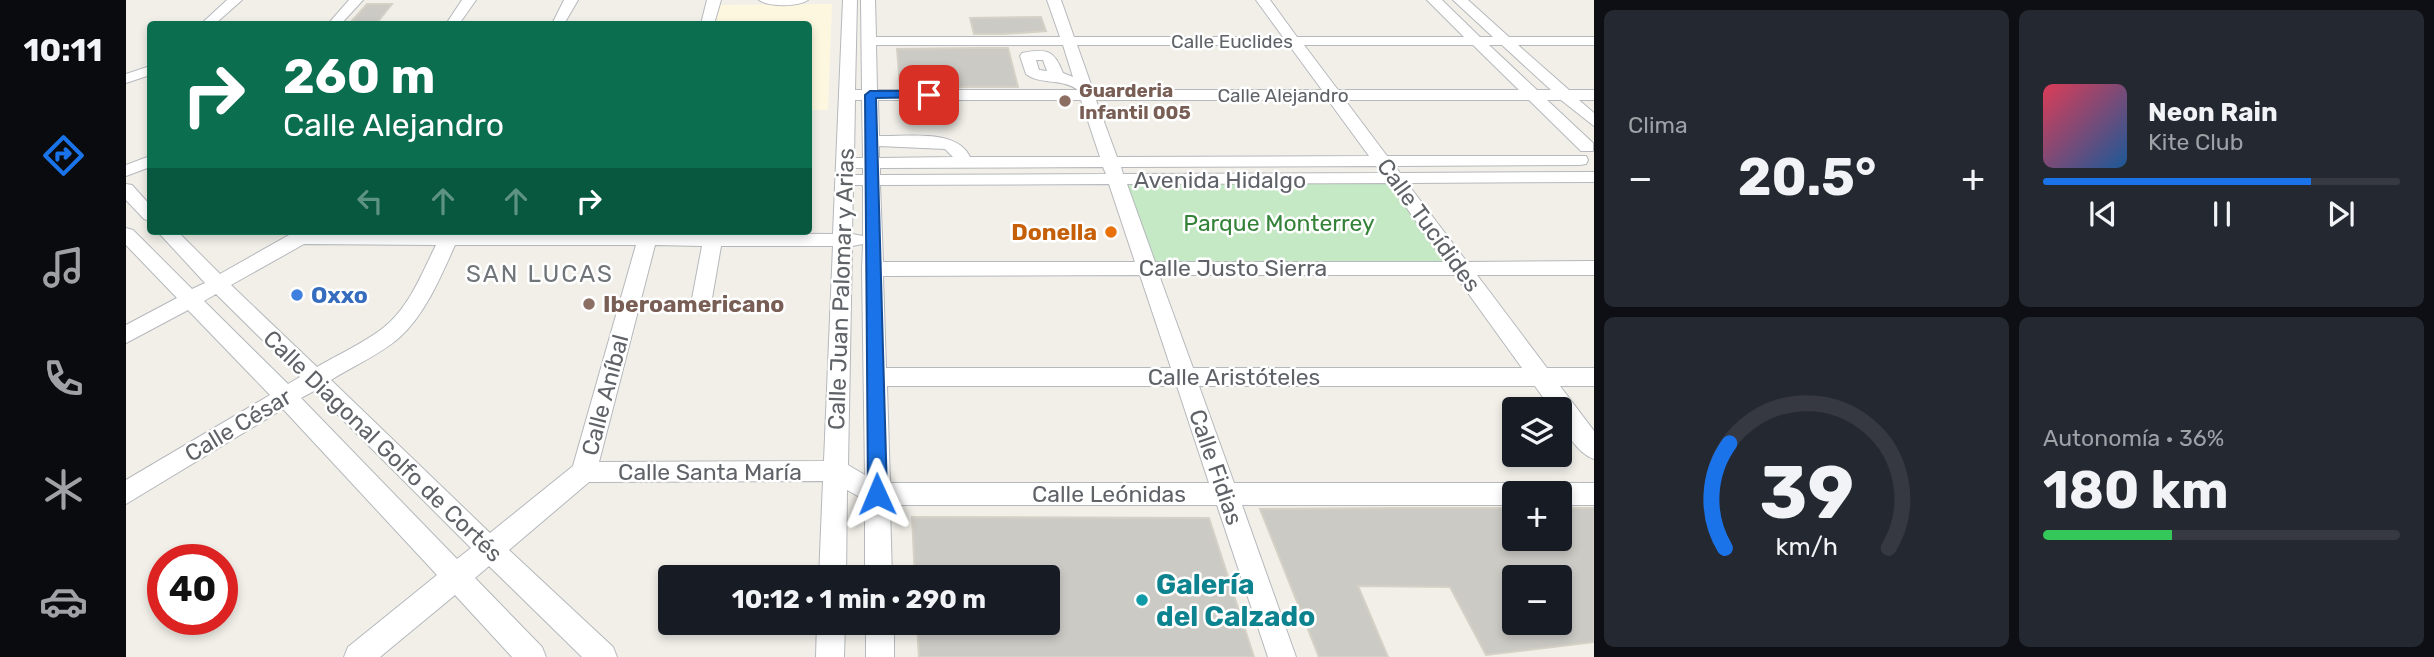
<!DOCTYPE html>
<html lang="es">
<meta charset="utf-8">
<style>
body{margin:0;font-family:Rubik,sans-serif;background:#242831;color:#f1f3f6;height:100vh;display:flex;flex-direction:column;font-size:26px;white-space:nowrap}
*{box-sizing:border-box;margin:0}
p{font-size:23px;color:#9ea1a6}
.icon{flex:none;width:38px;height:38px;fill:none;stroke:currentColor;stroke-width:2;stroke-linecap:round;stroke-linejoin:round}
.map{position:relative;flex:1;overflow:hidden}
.panel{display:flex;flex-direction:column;gap:10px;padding:10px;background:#0d0f14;width:840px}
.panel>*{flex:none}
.top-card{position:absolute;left:21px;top:21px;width:665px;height:214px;border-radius:7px;box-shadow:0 4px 10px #0003;background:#0b6e4f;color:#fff;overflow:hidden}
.fabs{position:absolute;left:1376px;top:397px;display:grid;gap:14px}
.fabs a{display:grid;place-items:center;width:70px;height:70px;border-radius:7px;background:#171b24;box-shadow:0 4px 10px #0003;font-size:35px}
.speed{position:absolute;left:21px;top:544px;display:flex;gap:14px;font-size:35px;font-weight:700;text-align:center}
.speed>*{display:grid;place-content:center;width:91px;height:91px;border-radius:50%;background:#171b24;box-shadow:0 4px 10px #0003;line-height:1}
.speed .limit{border:10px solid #d22;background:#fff;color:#111}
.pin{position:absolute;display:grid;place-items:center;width:60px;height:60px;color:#fff;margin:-30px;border-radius:14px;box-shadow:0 4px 10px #0006}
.me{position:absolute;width:77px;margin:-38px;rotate:359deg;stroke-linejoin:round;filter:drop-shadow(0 0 5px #0008)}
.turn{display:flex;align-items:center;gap:24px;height:147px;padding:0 21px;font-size:32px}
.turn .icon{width:91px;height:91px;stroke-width:2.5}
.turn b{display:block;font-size:49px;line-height:60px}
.lanes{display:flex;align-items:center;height:66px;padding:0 21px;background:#0003;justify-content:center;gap:35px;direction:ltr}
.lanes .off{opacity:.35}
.big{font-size:52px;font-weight:700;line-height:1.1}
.panel .tile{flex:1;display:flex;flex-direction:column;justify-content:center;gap:10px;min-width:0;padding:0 24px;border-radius:10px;background:#242831}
.panel .dial{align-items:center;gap:0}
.dial svg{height:182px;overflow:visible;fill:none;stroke:#363941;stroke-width:7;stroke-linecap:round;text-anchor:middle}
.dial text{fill:#f1f3f6;stroke:none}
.song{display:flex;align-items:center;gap:21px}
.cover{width:84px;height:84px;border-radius:10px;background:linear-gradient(135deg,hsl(350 70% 55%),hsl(210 70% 35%))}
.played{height:7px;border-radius:4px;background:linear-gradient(90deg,#1a73e8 75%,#363941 75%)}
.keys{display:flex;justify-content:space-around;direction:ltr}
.heat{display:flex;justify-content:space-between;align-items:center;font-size:38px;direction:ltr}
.charge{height:10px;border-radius:5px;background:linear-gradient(90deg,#34c759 36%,#363941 0)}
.panel .tiles{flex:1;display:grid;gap:10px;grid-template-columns:repeat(2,1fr)}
.trip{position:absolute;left:532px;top:565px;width:402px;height:70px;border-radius:7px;background:#171b24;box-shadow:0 4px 10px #0003;font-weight:700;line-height:70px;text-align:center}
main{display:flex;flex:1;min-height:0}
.tab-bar{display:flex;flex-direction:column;width:126px;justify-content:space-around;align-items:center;background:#090b0e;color:#9ea1a6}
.tab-bar .icon{width:49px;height:49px}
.tab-bar .current{color:#1a73e8}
.tab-bar b{font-size:32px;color:#f1f3f6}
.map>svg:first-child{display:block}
.commercial{fill:#fef7e0}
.green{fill:#c5e8c5}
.building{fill:#cccac5;stroke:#d6d1c6;stroke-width:2;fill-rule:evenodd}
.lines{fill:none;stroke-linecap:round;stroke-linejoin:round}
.minor-casing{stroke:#b5b8bc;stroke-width:2}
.minor{fill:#fff;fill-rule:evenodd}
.route{fill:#1a73e8;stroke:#114b97;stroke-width:2}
.education-dot{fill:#8d6e63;stroke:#fff;stroke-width:2.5}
.food-dot{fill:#e8710a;stroke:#fff;stroke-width:2.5}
.shop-dot{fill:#3f7fe0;stroke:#fff;stroke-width:2.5}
.culture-dot{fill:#0f9aa8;stroke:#fff;stroke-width:2.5}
.labels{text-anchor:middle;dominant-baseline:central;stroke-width:5;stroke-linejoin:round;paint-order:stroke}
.far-street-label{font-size:19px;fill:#5f6368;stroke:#fff}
.far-education-label{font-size:19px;font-weight:bold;fill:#785e54;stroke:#fff;text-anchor:start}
.street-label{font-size:23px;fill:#5f6368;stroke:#fff}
.park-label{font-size:23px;fill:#348238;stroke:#fff}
.food-label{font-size:23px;font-weight:bold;fill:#c56008;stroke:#fff;text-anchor:end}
.shop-label{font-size:23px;font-weight:bold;fill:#366cbe;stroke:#fff;text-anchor:start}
.education-label{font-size:23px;font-weight:bold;fill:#785e54;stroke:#fff;text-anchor:start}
.neighbourhood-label{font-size:24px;letter-spacing:2px;fill:#70757a;stroke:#fff}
.near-culture-label{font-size:28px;font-weight:bold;fill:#0d838f;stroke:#fff;text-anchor:start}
</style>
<main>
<nav class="tab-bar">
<b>10:11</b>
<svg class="icon current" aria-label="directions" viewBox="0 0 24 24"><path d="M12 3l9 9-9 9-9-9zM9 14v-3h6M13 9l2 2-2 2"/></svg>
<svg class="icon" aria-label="music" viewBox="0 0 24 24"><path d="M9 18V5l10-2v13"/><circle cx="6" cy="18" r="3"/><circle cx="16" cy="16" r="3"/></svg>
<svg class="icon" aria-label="phone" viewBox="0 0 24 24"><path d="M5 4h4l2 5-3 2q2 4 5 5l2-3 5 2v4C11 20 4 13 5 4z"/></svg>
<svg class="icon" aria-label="climate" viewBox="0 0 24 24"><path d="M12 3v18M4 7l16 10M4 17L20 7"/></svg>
<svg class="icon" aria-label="car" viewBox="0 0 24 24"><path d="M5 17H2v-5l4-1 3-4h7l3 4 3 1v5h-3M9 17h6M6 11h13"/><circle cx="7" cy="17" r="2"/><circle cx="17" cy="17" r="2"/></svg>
</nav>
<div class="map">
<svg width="1468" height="657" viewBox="0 0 1468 657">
<rect width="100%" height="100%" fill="#f1efe8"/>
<!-- commercial -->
<path class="commercial" d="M706,4l-4,106h-19l-1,-86h-93l5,-19z"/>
<!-- green -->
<path class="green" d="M1000,184h263l58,78 -292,1z"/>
<!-- building -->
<path class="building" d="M241,4h25l-16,20h-27z
M915,17l5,14 -42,3h-30l-4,-16z
M851,48h31l10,39h-118l-3,-38z
M1270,508h118v31h45v-31h35v134l-108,13 -36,-68 -92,-1 30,71h-69l-59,-148zM1388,578h45v45h-45z
M786,517l297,1 45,139h-335l-2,-34h131v-45h-133z"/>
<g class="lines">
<defs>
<path id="minor" d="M101,0h15l-27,24h-14z
M223,0h14l-22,24h-13z
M336,0h14l-17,24h-13z
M438,0h14l-14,24h-12z
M581,0h14l-7,24h-13z
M633,0h49c-10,7 -39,7 -49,0z
M717,0h14l-2,90h7l-1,-90h14l1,37h184l-13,-37h14l13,37h209l-27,-37h14l27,37h167l-37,-37h15l38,37h13l-40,-37h15l41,37h85v8h-76l51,45h25v10h-15l15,13v13l-33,-26h-14l46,43v8h-12l-52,-51h-184l42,56h199l2,4 -2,4 -6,1 -185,1 5,7 194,-1v10l-187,1 60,79 127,-1v14h-117l70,93h47v18h-34l34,45v28c-16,-5 -35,-33 -35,-49h-7l-17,-24h-336l35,97h280l9,3 3,8h-12v11h-272l54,152h-28l-51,-152h-327l2,73h-27v-78l-18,-10 -1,88h-27l4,-97 -234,1 -80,68 104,97 4,10h-35l-93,-91 -14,12 67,69 4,10h-34l-57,-62 -75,62h-36l4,-10 89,-72 -154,-166 -157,95v-24l144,-85 -82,-85 -62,33v-18l51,-27 -51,-53v-17l7,2 59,59 13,-6 -48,-52h20l43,43 76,-43 537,3zM750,45h187l10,32 -10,-4c-9,-23 -16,-25 -41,-20l-2,3 6,18c13,11 37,4 52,16h-201zM951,45h212l33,45h-229zM1178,45h169l46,45h-181zM1363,45h13l49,45h-14zM910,60h7l4,11 -8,-1zM729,100h7l1,58h-9zM752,100h203l19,57h-130c-13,-29 -64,-20 -91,-21zM970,100h232l41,56 -252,1zM753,146l66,3 8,8 -74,1zM1250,166l5,7 -258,1 -2,-7zM977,167l3,7 -226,1v-7zM727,168h10v7h-10zM1263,183l56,79h-290l-28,-78zM983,184l26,78h-252l-3,-77zM727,185h10v51l-11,-2zM178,244l132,1c-14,28 -27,63 -53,83 -19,15 -44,26 -66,39l-86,-82zM737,244l-1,25 3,206 -17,-10 4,-219zM329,245h181l-63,221 -83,67 -159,-153c22,-14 50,-26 69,-43 26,-24 41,-61 55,-92zM529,245l47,1 -11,58 10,7 10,-7 10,-58h112l-9,215 -225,1zM1014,275l31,93h-285l-3,-92zM1033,275h296l67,93h-329zM90,294l84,83 -12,7 -84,-83zM761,386h290l32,97h-319zM188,391l157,157 -14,11 -156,-161z
M24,66v9l-24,8v-9z
M24,156v11l-24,9v-11z
M0,184l6,1 18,20v16l-6,-2 -18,-19z
M1433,483h35v22h-35v-11h-12l3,-8z
M691,623h28l-1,34h-28z
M740,623h28v34h-28z"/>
</defs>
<!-- minor casing -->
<use href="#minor" class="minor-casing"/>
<!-- minor -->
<use href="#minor" class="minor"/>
</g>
<!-- route -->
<path class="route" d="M803,91l5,1v5l-58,1 11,396 -3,6h-14l-2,-6 -3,-399 5,-4z"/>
<!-- markers -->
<g class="education-dot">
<circle cx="939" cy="101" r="7"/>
<circle cx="463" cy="304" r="7"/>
</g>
<circle class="food-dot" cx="985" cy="232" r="7"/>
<circle class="shop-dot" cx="171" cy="295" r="7"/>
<circle class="culture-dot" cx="1016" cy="600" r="7"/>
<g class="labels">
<!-- far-street labels -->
<g class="far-street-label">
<text x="1106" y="41">Calle Euclides</text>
<text x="1157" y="95">Calle Alejandro</text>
</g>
<!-- far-education labels -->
<g class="far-education-label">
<text x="953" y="90">Guarderia<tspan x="953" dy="22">Infantil 005</tspan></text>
</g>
<!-- street labels -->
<g class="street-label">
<text x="1094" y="180">Avenida Hidalgo</text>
<text transform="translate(1303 225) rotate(54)">Calle Tucídides</text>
<text x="1107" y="268">Calle Justo Sierra</text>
<text transform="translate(715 289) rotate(-88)">Calle Juan Palomar y Arias</text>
<text x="1108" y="377">Calle Aristóteles</text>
<text transform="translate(479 395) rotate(-75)">Calle Aníbal</text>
<text transform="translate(112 425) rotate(-31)">Calle César</text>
<text transform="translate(257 446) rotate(44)">Calle Diagonal Golfo de Cortés</text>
<text transform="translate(1090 467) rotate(71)">Calle Fidias</text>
<text x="584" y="472">Calle Santa María</text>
<text x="983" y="494">Calle Leónidas</text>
</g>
<!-- park labels -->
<g class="park-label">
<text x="1153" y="223">Parque Monterrey</text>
</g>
<!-- food labels -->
<g class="food-label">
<text x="971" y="232">Donella</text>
</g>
<!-- shop labels -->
<g class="shop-label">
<text x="185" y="295">Oxxo</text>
</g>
<!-- education labels -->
<g class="education-label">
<text x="477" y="304">Iberoamericano</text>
</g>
<!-- neighbourhood labels -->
<g class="neighbourhood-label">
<text x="414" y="274">SAN LUCAS</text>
</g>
<!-- near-culture labels -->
<g class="near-culture-label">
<text x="1030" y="584">Galería<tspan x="1030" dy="32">del Calzado</tspan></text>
</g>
</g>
</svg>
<div class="fabs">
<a><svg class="icon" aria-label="layers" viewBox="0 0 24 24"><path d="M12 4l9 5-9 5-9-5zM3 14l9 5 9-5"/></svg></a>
<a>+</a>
<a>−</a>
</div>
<div class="speed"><div class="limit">40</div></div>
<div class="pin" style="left:803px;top:95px;background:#d93025"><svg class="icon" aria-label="arrive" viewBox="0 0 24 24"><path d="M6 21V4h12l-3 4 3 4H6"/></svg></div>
<svg class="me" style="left:751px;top:494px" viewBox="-20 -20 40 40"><path d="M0-17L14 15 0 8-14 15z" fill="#1a73e8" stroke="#fff" stroke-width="4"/></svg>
<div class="trip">10:12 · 1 min · 290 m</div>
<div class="top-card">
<div class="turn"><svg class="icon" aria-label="right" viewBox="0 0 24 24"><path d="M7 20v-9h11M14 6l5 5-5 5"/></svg><div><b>260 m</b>Calle Alejandro</div></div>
<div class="lanes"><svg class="icon off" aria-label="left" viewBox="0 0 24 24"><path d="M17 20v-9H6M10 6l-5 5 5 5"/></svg><svg class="icon off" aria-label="ahead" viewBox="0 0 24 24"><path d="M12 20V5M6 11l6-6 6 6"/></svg><svg class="icon off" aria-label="ahead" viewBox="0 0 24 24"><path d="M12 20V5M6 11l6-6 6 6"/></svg><svg class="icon" aria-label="right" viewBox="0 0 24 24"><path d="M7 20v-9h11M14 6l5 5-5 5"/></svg></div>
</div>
</div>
<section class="panel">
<div class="tiles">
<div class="tile"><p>Clima</p>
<div class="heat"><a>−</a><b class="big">20.5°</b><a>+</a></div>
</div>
<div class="tile">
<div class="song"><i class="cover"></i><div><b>Neon Rain</b><p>Kite Club</p></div></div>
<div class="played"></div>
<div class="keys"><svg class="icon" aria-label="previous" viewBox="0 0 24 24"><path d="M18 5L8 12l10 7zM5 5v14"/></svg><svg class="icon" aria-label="pause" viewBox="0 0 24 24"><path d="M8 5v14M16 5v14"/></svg><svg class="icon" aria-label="next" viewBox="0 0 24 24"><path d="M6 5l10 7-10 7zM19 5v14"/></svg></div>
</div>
<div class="tile dial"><svg viewBox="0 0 100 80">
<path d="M14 69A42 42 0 1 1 86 69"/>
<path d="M14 69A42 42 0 0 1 16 23" stroke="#1a73e8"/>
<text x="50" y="56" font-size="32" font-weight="700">39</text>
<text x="50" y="72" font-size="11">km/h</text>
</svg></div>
<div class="tile"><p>Autonomía · 36%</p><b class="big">180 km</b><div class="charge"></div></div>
</div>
</section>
</main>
